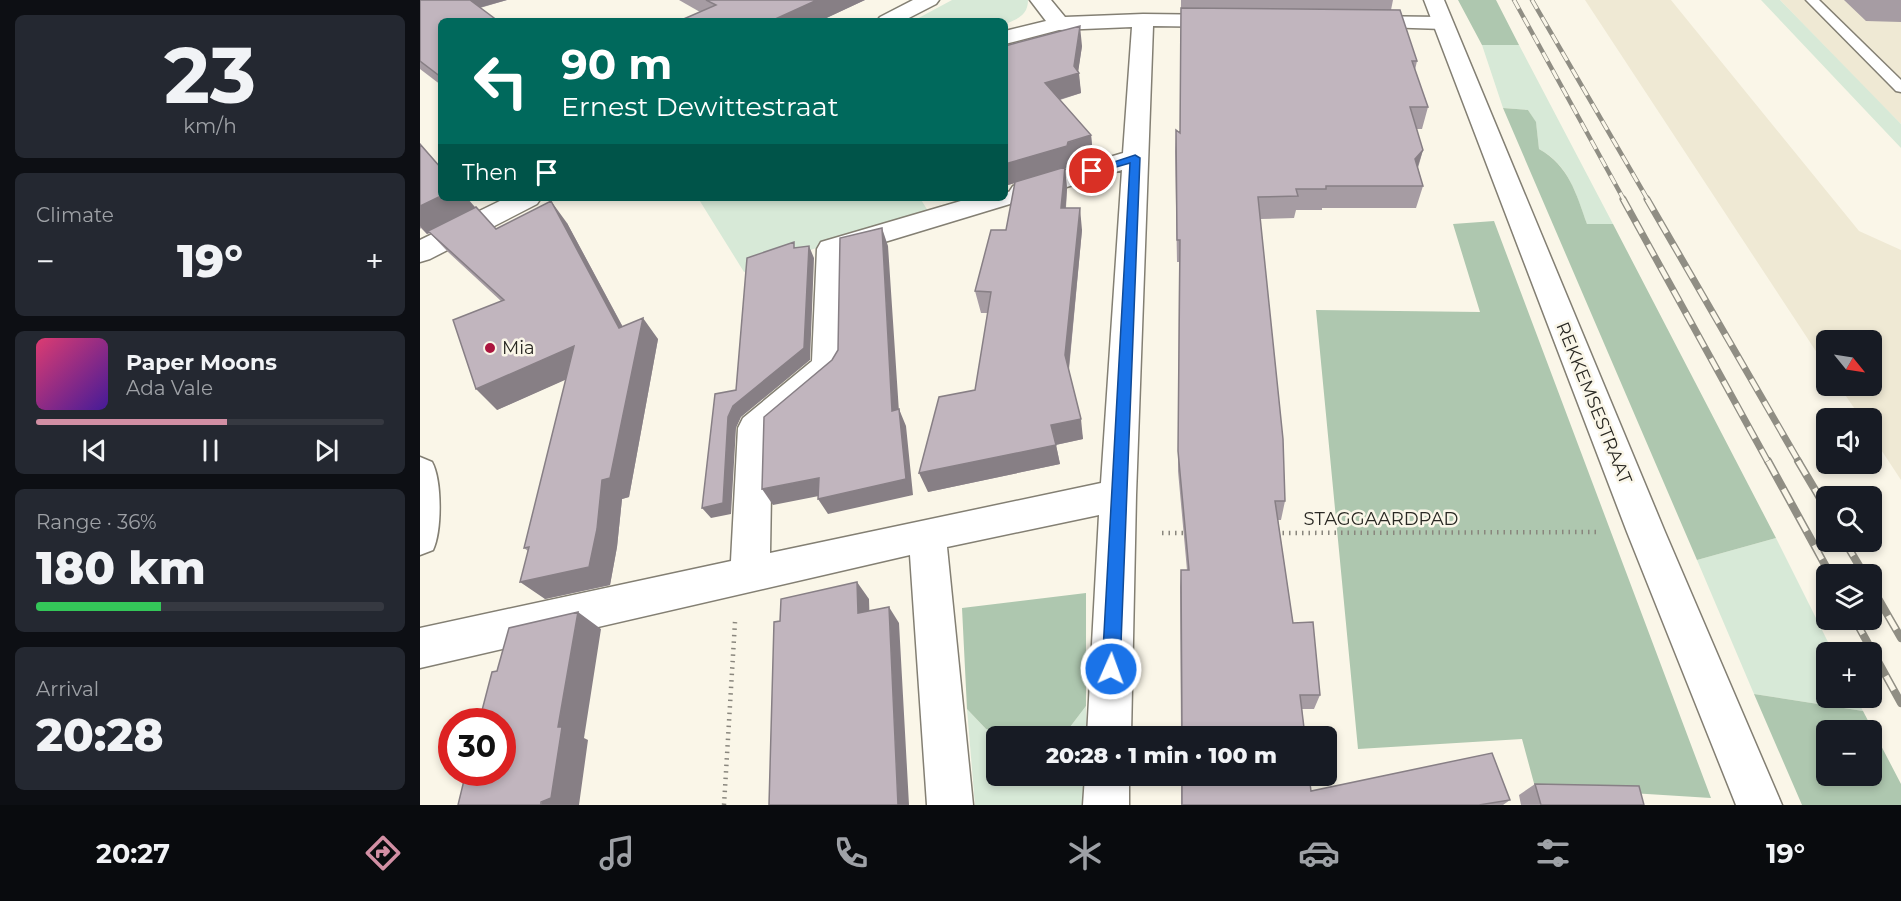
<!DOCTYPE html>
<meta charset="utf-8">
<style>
body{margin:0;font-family:Montserrat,sans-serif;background:#242831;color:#f1f3f6;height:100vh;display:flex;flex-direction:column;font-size:22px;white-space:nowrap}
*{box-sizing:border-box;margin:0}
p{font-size:20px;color:#9ea1a6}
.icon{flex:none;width:33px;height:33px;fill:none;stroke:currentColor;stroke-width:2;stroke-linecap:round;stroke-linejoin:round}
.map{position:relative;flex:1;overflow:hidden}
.sheet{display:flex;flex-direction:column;gap:15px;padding:15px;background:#0d0f14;width:420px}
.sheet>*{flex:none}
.guide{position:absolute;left:18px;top:18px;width:570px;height:183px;border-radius:9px;box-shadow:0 3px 9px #0003;background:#00695c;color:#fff;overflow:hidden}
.needle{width:39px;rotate:120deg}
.fabs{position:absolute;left:1396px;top:330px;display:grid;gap:12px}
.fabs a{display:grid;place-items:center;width:66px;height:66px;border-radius:9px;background:#171b24;box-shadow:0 3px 9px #0003;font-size:30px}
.speed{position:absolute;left:18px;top:708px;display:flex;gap:12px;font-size:30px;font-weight:700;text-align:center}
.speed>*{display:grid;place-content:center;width:78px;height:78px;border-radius:50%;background:#171b24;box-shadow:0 3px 9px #0003;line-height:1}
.speed .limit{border:9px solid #d22;background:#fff;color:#111}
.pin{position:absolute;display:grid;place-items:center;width:51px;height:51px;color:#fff;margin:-26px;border:3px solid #fff;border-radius:50%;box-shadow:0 2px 6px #0007}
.me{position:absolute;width:66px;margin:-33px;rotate:2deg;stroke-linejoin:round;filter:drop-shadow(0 0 4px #0008)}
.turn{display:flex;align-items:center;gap:21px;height:126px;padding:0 24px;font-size:27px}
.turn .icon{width:78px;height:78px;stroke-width:2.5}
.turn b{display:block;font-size:42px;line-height:51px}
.then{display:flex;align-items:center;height:57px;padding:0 24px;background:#0003;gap:12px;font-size:22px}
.big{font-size:45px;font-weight:800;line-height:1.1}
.sheet .tile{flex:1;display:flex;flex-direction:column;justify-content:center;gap:9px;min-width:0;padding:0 21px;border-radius:9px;background:#242831}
.sheet .dial{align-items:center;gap:0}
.dial b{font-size:78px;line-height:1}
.song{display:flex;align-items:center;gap:18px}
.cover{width:72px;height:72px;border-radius:9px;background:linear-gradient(135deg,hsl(340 70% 55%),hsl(260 70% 35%))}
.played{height:6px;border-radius:3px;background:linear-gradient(90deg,#d28fa4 55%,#363941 55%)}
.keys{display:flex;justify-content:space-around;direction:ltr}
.heat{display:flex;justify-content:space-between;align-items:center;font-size:33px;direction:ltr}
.charge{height:9px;border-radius:4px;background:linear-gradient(90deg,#34c759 36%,#363941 0)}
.trip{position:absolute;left:566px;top:726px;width:351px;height:60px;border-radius:9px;background:#171b24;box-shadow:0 3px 9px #0003;font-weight:800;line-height:60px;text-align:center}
.tab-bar{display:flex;height:96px;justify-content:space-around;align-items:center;background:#090b0e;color:#9ea1a6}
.tab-bar .icon{width:42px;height:42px}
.tab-bar .active{color:#d28fa4}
.tab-bar b{font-size:27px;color:#f1f3f6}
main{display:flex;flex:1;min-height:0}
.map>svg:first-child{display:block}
.built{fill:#efe9d4}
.green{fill:#d7e9d7}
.forest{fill:#aec7af;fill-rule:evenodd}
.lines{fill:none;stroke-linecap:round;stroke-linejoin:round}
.service-casing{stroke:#837f73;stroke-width:3}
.minor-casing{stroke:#837f73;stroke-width:3}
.tertiary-casing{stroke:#837f73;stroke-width:3}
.path{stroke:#89867d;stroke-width:4.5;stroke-dasharray:1.5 5;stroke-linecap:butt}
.service{fill:#fff;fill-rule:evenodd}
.minor{fill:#fff;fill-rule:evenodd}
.tertiary{fill:#fff;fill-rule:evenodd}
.rail-far2-casing{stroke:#908e84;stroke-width:4.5}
.rail-far1-casing{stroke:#908e84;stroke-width:7}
.rail-casing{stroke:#908e84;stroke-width:8}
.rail-far2{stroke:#faf6e8;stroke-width:3;stroke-dasharray:10;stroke-linecap:butt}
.rail-far1{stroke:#faf6e8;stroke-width:4.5;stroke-dasharray:13;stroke-linecap:butt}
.rail{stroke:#faf6e8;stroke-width:5;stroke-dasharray:16;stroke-linecap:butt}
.wall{fill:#a69ca3}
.shaded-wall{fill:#877f85}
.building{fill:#c1b5be;stroke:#877f85;stroke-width:1.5}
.route{fill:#1a73e8;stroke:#114b97;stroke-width:1.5}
.poi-dot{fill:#ab153f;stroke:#faf6e8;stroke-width:2}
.labels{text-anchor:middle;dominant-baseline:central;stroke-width:5;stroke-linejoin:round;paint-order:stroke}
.poi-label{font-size:18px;fill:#292823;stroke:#faf6e8;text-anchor:start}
.street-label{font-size:18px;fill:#292823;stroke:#faf6e8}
</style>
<main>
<section class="sheet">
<div class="tile dial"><b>23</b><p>km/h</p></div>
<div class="tile"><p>Climate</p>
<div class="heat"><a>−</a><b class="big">19°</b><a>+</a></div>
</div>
<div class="tile">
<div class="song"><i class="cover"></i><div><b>Paper Moons</b><p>Ada Vale</p></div></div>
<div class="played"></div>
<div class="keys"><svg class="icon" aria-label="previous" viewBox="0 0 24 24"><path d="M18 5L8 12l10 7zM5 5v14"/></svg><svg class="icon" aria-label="pause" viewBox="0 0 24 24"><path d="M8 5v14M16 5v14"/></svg><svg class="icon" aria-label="next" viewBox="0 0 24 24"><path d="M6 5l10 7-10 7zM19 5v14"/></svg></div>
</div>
<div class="tile"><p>Range · 36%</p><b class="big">180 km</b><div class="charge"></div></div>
<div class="tile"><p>Arrival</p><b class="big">20:28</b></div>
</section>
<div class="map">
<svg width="1481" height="805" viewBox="0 0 1481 805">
<rect width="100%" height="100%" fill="#faf6e8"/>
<!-- built -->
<path class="built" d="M1165,0h86l188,231 42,19v230l-29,-44v-18h-11l-22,-32h33v-46h-45v28z
M1360,0h121v124l-28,-28z"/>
<!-- green -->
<path class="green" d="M532,0h76c0,15 -10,19 -23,24v-3h-92z
M1341,0h19l121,124v24z
M1062,45h37l94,179h-26c-11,-30 -18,-59 -48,-75l-3,-26 -8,-13 -25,-2z
M278,198h222l8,13 -184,61z
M1356,538l57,114h-6v46h29l7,13 -109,-17 -57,-134z
M666,706l1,30h-91v40h92l1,17 -6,12h-108l-8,-96 19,20 84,-2z"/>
<!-- forest -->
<path class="forest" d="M1038,0h38l23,45h-37z
M1083,108l25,2 8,12 3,27c30,17 37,44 48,75h26l163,314 -79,22z
M1074,221l217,577 -176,-11 -13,-48 -164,10 -42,-439 164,2 -27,-88z
M666,593v113l-16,21 -52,9 -32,-7 -19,-20 -5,-101z
M1334,694l109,17 38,73v21h-99zM1407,730h45v46h-45z"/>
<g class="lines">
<defs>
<path id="service" d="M1386,0h13l82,80v12l-5,-1z"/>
<path id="minor" d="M493,0h26l-3,4 -33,17h-26l3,-4z
M610,0h21l14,17 78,-3 83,1 7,2 3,4 -3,4 -7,2 -73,-1 -17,469 -5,241h-44l12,-221 -152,32 26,258h-46l-17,-250 -490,113v-40l311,-67 7,-133 5,-10 69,-57 5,-112 4,-7 150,-44h34v-7l4,1 4,-6 110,-33 9,-126 -73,3 -54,14v-13l41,-10zM702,170l-21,313 -331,70 2,-120 67,-58 5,-9 1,-112 165,-50 4,-6 8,2 9,-2z
M939,16l84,1 7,2 3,4 -3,4 -7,2 -91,-3 -3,-4 3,-4z
M86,198h35l-4,6 -107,55 -10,3v-22z
M0,457l12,5c10,18 10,69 1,88l-13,5z
M665,776h44v29h-46z"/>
<path id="tertiary" d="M1004,0h20l221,532 117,273h-46l-109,-273z"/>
</defs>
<!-- service casing -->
<use href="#service" class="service-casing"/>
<!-- minor casing -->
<use href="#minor" class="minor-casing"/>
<!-- tertiary casing -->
<use href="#tertiary" class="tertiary-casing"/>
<!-- path -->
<path class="path" d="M742,533h25
M856,533l322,-1
M304,805l11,-183"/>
<!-- service -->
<use href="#service" class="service"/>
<!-- minor -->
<use href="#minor" class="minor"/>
<!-- tertiary -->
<use href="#tertiary" class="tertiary"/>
<defs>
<path id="rail-far2" d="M1094,0l110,200
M1112,0l116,200"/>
<path id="rail-far1" d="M1203,199l145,263
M1227,199l152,263"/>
<path id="rail" d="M1348,461l62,113
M1378,461l29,49
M1425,542l19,32
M1452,588l29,50
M1435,620l46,83"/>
</defs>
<!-- rail-far2 casing -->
<use href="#rail-far2" class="rail-far2-casing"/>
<!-- rail-far1 casing -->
<use href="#rail-far1" class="rail-far1-casing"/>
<!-- rail casing -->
<use href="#rail" class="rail-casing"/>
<!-- rail-far2 -->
<use href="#rail-far2" class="rail-far2"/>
<!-- rail-far1 -->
<use href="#rail-far1" class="rail-far1"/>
<!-- rail -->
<use href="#rail" class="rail"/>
</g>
<!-- wall -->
<path class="wall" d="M0,0h87l-27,8 -39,13v64l-21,-16z
M259,0h186l-45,21h-142l22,-9z
M761,0h212l-2,10 26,51 -2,9 13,37 -6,22h-6l7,21 -5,18 5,18 -7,22h-94v2h-26l-2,8 -34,1 25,282 -4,19h-3l15,103 27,72 -6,14h-12l3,27h-124l-1,-149 1,-17h6l-9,-99 1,-209h-2l-2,-111 1,-21 4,3z
M1424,0h57v22l-35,-1z
M585,46h77l-4,25 3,22 -21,7 31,35 2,20 -23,8 -1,4 -4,1 2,21 -1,19 16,22 -13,140 14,69 -27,6 4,19 -132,28 47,-102 13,-77h-7l-6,-22 31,-61 9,-47 -7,2 -3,-4z
M0,144l55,63 21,22 71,-6 56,104 35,12 -29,158 -7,2 -5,48 -7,38 -65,14 -17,-48 -4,-3 42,-169 -69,31 4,-109 -53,-49 -18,-19 -3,1 -6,-6 -1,1z
M761,776h128l2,15 199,9 -7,5h-322z
M1115,784l109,21h-123l-2,-10z"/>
<!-- shaded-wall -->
<path class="shaded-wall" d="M44,0h43l-36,10z
M397,0h48l-45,21h-49z
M660,26l2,20 -4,27h1l2,20 -33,10 -3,-20 29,-17z
M671,135l2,20 -23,8 -1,4 -4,1 2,21 -3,40 -3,-21 4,-40 -57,17 -3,-21z
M1003,150l-7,22 -1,-13z
M21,196v2h26l10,12 -50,24 -7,-8v-20z
M131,201l16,22 68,127 -16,-22z
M660,208l2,22 -14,146 -3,-21z
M462,228l6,18 12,181 -8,-16z
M389,246l5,12 -4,102 -69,57 -5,11 -5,86 -20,4 -9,-10 26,-91z
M223,318l15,21 -29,158 -7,2 -5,48 -7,38 -65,14 -25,-17 82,-102z
M154,346l18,22 -95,42 -21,-21z
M479,409l7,17 7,69 -85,19 -10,-15z
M661,419l2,20 -28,6 -4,-20z
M636,445l4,19 -132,28 -9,-19z
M399,478l10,16 -56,11 -11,-16z
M437,582l12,17 1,31 -12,-17z
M469,607l10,16 10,182h-11z
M158,612l23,17 -17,109 4,2 -9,65h-38l17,-78z"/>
<!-- building -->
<path class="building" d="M0,0h50l28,21h-57v56l-21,-16z
M286,0h111l-46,21h-92l37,-16z
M761,8l219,2 17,51h-5l16,46h-18l13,43 -8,9 8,27h-97v3h-30l2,7 -40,1 25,242 2,62h-10l18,122 20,-1 7,73h-20l5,41h-123l-1,-166h8l-11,-119 2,-211h-3l-1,-110 4,3z
M660,26l-6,40 5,7 -34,10 46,52 -23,7 -1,4 -62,18v-118z
M0,144l21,24v28l-21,10z
M645,167l-4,41h19l-15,147 16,64 -30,6 5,20 -137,28 20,-76 36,-7 16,-98 -16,-1 16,-61h15l9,-48z
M131,201l68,127 24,-10 -33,160 -8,2 -5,49 -8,38 -69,15 9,-35 -5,1 50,-202 -98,43 -23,-69 51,-20 -76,-69 48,-24 20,22z
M462,228l10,183 7,-2 7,70 -88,20 1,-21 -57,11 2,-72 68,-57 6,-10 2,-112z
M374,242v6l15,-2 -5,102 -71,58 -5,11 -5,86 -21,5 13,-114 21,-4 11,-132z
M437,582l1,31 31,-6 9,198h-129l5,-183 6,-1 1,-22z
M158,612l-20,115h4l-11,71 -10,4v3h-83l8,-33h36v-50h-23l13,-50 5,-1 12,-43z
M1072,753l18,47 -31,5h-297v-29h127l2,15z
M1115,784l104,2 5,19h-103z"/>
<!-- route -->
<path class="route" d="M715,155l5,3 -20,511 -3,6 -6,2 -6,-2 -3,-6 28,-506 -38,11 -5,-3z"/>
<!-- markers -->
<circle class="poi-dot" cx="70" cy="348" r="6"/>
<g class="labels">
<!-- poi labels -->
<g class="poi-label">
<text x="82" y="348">Mia</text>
</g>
<!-- street labels -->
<g class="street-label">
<text transform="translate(1174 403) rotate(68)">REKKEMSESTRAAT</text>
<text x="961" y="519">STAGGAARDPAD</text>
</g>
</g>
</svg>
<div class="fabs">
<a><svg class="needle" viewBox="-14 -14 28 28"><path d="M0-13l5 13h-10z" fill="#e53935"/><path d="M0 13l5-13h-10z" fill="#9ea1a6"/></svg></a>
<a><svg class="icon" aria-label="sound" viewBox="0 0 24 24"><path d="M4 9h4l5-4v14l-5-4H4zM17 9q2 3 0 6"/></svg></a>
<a><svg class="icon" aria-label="search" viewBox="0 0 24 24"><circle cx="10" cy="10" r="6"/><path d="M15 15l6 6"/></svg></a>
<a><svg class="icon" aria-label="layers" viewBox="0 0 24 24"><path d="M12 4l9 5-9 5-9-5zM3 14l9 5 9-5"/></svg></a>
<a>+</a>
<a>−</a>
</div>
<div class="speed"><div class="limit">30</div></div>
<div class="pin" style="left:672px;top:171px;background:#d93025"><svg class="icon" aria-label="arrive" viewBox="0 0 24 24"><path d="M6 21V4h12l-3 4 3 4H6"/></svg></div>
<svg class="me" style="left:691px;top:669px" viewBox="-20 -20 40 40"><circle r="17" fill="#1a73e8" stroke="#fff" stroke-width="3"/><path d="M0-11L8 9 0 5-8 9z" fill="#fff"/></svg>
<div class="trip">20:28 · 1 min · 100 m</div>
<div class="guide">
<div class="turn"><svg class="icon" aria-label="left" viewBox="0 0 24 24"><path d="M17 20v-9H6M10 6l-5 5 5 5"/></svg><div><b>90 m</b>Ernest Dewittestraat</div></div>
<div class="then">Then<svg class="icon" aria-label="arrive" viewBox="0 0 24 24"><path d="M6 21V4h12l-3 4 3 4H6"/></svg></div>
</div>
</div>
</main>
<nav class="tab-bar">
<b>20:27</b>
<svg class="icon active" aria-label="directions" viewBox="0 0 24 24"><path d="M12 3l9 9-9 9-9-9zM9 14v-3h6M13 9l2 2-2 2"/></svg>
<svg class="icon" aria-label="music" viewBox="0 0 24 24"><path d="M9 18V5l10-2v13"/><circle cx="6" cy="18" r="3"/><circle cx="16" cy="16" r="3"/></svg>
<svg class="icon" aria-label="phone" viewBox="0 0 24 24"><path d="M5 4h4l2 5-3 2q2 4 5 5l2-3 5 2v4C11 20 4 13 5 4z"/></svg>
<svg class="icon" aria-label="climate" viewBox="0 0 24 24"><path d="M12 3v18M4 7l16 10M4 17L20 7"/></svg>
<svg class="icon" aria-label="car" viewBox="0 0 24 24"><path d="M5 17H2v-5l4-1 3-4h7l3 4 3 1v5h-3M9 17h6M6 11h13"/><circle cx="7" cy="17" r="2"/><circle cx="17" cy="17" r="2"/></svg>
<svg class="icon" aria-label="filters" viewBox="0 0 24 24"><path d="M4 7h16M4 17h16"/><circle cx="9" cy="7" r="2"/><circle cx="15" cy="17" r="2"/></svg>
<b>19°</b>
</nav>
